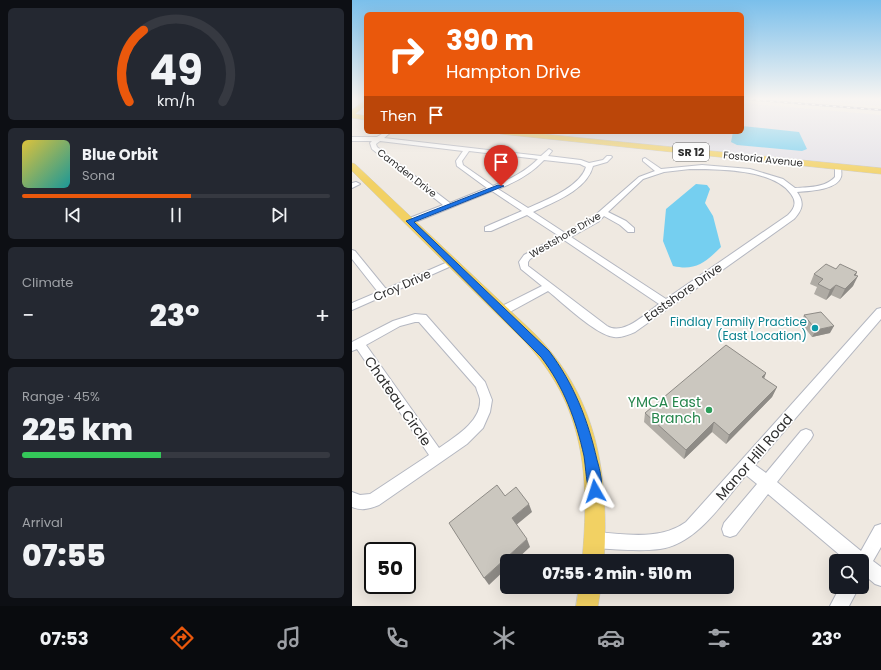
<!DOCTYPE html>
<meta charset="utf-8">
<style>
body{margin:0;font-family:Poppins,sans-serif;background:#242831;color:#f1f3f6;height:100vh;display:flex;flex-direction:column;font-size:15px;white-space:nowrap}
*{box-sizing:border-box;margin:0}
p{font-size:13px;color:#9ea1a6}
.icon{flex:none;width:22px;height:22px;fill:none;stroke:currentColor;stroke-width:2;stroke-linecap:round;stroke-linejoin:round}
.map{position:relative;flex:1;overflow:hidden}
.details{display:flex;flex-direction:column;gap:8px;padding:8px;background:#0d0f14;width:352px}
.details>*{flex:none}
.top-card{position:absolute;left:12px;top:12px;width:380px;height:122px;border-radius:6px;box-shadow:0 4px 16px #0002;background:#ea580c;color:#fff;overflow:hidden}
.fabs{position:absolute;left:477px;top:554px;display:grid;gap:8px}
.fabs a{display:grid;place-items:center;width:40px;height:40px;border-radius:6px;background:#171b24;box-shadow:0 4px 16px #0002;font-size:20px}
.speed{position:absolute;left:12px;top:542px;display:flex;gap:8px;font-size:20px;font-weight:700;text-align:center}
.speed>*{display:grid;place-content:center;width:52px;height:52px;border-radius:50%;background:#171b24;box-shadow:0 4px 16px #0002;line-height:1}
.speed .limit{border:2px solid #111;border-radius:6px;background:#fff;color:#111}
.pin{position:absolute;display:grid;place-items:center;width:34px;height:34px;color:#fff;margin:-41px -17px;border-radius:50% 50% 50% 0;rotate:-45deg;box-shadow:0 0 4px #0007}
.pin .icon{rotate:45deg}
.me{position:absolute;width:44px;margin:-22px;rotate:354deg;stroke-linejoin:round;filter:drop-shadow(0 0 3px #0008)}
.turn{display:flex;align-items:center;gap:14px;height:84px;padding:0 16px;font-size:18px}
.turn .icon{width:52px;height:52px;stroke-width:2.5}
.turn b{display:block;font-size:28px;line-height:34px}
.then{display:flex;align-items:center;height:38px;padding:0 16px;background:#0003;gap:8px;font-size:15px}
.big{font-size:30px;font-weight:800;line-height:1.1}
.details .widget{flex:1;display:flex;flex-direction:column;justify-content:center;gap:6px;min-width:0;padding:0 14px;border-radius:6px;background:#242831}
.details .dial{align-items:center;gap:0}
.dial svg{height:104px;overflow:visible;fill:none;stroke:#363941;stroke-width:7;stroke-linecap:round;text-anchor:middle}
.dial text{fill:#f1f3f6;stroke:none}
.song{display:flex;align-items:center;gap:12px}
.cover{width:48px;height:48px;border-radius:6px;background:linear-gradient(135deg,hsl(50 70% 55%),hsl(180 70% 35%))}
.played{height:4px;border-radius:2px;background:linear-gradient(90deg,#ea580c 55%,#363941 55%)}
.keys{display:flex;justify-content:space-around;direction:ltr}
.heat{display:flex;justify-content:space-between;align-items:center;font-size:22px;direction:ltr}
.charge{height:6px;border-radius:3px;background:linear-gradient(90deg,#34c759 45%,#363941 0)}
.trip{position:absolute;left:148px;top:554px;width:234px;height:40px;border-radius:6px;background:#171b24;box-shadow:0 4px 16px #0002;font-weight:800;line-height:40px;text-align:center}
.dock{display:flex;height:64px;justify-content:space-around;align-items:center;background:#090b0e;color:#9ea1a6}
.dock .icon{width:28px;height:28px}
.dock .on{color:#ea580c}
.dock b{font-size:18px;color:#f1f3f6}
main{display:flex;flex:1;min-height:0}
.map>svg:first-child{display:block}
.industrial{fill:#e3e1e8}
.water{fill:#75cff0}
.lines{fill:none;stroke-linecap:round;stroke-linejoin:round}
.minor-casing{stroke:#b4b7c1;stroke-width:2}
.major-casing{stroke:#c9c9c9;stroke-width:1}
.minor{fill:#fff;fill-rule:evenodd}
.major{fill:#f2d163;fill-rule:evenodd}
.rail-casing{stroke:#a3a6b8;stroke-width:2}
.rail{stroke:#fff;stroke-width:1;stroke-dasharray:3.5;stroke-linecap:butt}
.wall{fill:#afaba4}
.shaded-wall{fill:#8e8b86}
.building{fill:#cbc7bf;stroke:#8e8b86}
.route{fill:#1a73e8;stroke:#114b97}
.culture-dot{fill:#0f9aa8;stroke:#fff;stroke-width:1.5}
.leisure-dot{fill:#2e9e5b;stroke:#fff;stroke-width:1.5}
.labels{text-anchor:middle;dominant-baseline:central;stroke-width:3.5;stroke-linejoin:round;paint-order:stroke}
.far-street-label{font-size:10px;fill:#2e2e2e;stroke:#fff}
.shield{fill:#fff;stroke:#6d6d6d;stroke-width:1}
.shield-label{font-size:11px;font-weight:bold;fill:#2e2e2e}
.street-label{font-size:12px;fill:#2e2e2e;stroke:#fff}
.culture-label{font-size:12px;fill:#0d838f;stroke:#fff;text-anchor:end}
.near-street-label{font-size:14px;fill:#2e2e2e;stroke:#fff}
.near-leisure-label{font-size:14px;fill:#27864d;stroke:#fff;text-anchor:end}
</style>
<main>
<section class="details">
<div class="widget dial"><svg viewBox="0 0 100 80">
<path d="M14 69A42 42 0 1 1 86 69"/>
<path d="M14 69A42 42 0 0 1 25 14" stroke="#ea580c"/>
<text x="50" y="56" font-size="32" font-weight="700">49</text>
<text x="50" y="72" font-size="11">km/h</text>
</svg></div>
<div class="widget">
<div class="song"><i class="cover"></i><div><b>Blue Orbit</b><p>Sona</p></div></div>
<div class="played"></div>
<div class="keys"><svg class="icon" aria-label="previous" viewBox="0 0 24 24"><path d="M18 5L8 12l10 7zM5 5v14"/></svg><svg class="icon" aria-label="pause" viewBox="0 0 24 24"><path d="M8 5v14M16 5v14"/></svg><svg class="icon" aria-label="next" viewBox="0 0 24 24"><path d="M6 5l10 7-10 7zM19 5v14"/></svg></div>
</div>
<div class="widget"><p>Climate</p>
<div class="heat"><a>−</a><b class="big">23°</b><a>+</a></div>
</div>
<div class="widget"><p>Range · 45%</p><b class="big">225 km</b><div class="charge"></div></div>
<div class="widget"><p>Arrival</p><b class="big">07:55</b></div>
</section>
<div class="map">
<svg width="529" height="606" viewBox="0 0 529 606">
<rect width="100%" height="100%" fill="#efe9e1"/>
<!-- industrial -->
<path class="industrial" d="M431,98h98v8z
M390,103l139,12v55l-315,-33 9,-5h167z"/>
<!-- water -->
<path class="water" d="M390,126l57,6 8,17 -5,2 -65,-6 -6,-3 2,-10h9z
M344,184l11,1 3,4 -5,14 8,13 8,31c-16,16 -26,24 -48,19l-10,-25 3,-32z"/>
<g class="lines">
<defs>
<path id="minor" d="M33,132l5,1 -6,5 157,18 8,-7 3,2 -4,5 33,4 8,3 14,-3 4,-4h4l1,1 -5,5 -14,4c-6,24 -39,36 -60,46l32,21 27,-15 47,-41 16,-6 -12,-10v-2l2,-1 16,11 41,-4 48,4 33,10 12,9c13,-1 30,0 40,-11v-10l3,-2 3,2c0,3 1,7 0,10 -4,13 -32,14 -44,15 8,11 5,18 -3,27l-159,113c-7,3 -14,6 -21,5 -18,-2 -51,-34 -66,-46l-42,23h-8l-1,-3 1,-3 44,-22 -21,-17 -2,-7 5,-7 35,-19 -32,-21 -36,16h-6v-4l37,-16 -30,-20 -79,32h-6v-4l36,-14 -71,-56 -2,-6 2,-2h-20v-4h25zM28,141l83,10 -7,10 1,5 30,22 -37,15 -73,-56 -1,-3zM117,151l69,8c-13,13 -28,20 -45,27l-30,-21 -1,-4zM192,160l36,4 6,3c-6,20 -40,33 -58,41l-30,-19c18,-7 33,-15 46,-29zM338,169c27,0 84,0 101,25 6,8 4,14 -3,21l-122,84 -95,-62 27,-15 6,-6 16,9 8,7h6v-4l-8,-7 -18,-9 35,-33 21,-7zM212,240l95,64c-14,10 -35,32 -52,22l-79,-60v-4l2,-3z
M4,182l4,2 -8,4v-5z
M0,250l3,1 31,38 64,-28 3,-1 5,3 -106,47v-7l26,-11 -26,-33z
M529,308v11l-126,146 11,8 35,-42 5,-2 5,2 2,4 -2,4 -34,43 84,69 14,-25 6,-2v23l-8,14 8,6v19l-6,-2 -13,-11v-12h-15l-79,-67 -32,41 -6,2 -6,-2 -2,-6 2,-6 33,-39 -11,-9c-23,27 -49,69 -86,74 -22,3 -44,0 -65,-1l-6,-2 -2,-6 2,-6 6,-2c30,2 65,9 91,-10l191,-213z
M63,314l11,1 59,67 7,18 -2,12 -7,16 -16,16 -88,61c-10,4 -17,6 -27,2v-15l8,3 10,-1 59,-39 -72,-106 -5,2v-9l41,-21zM63,322h4l57,65c1,4 3,8 4,12 2,22 -25,38 -41,49l-73,-103 34,-19z
M488,587h19l-10,19h-19z"/>
<path id="major" d="M14,100v5l-11,9 11,2v4l-14,-2v-8z
M145,132h26l358,36v6l-380,-40z
M0,163l3,1 179,169c64,64 75,142 70,228h-22c8,-84 3,-156 -58,-220l-172,-170z
M227,587h22l-3,19h-22z"/>
</defs>
<!-- minor casing -->
<use href="#minor" class="minor-casing"/>
<!-- major casing -->
<use href="#major" class="major-casing"/>
<!-- minor -->
<use href="#minor" class="minor"/>
<!-- major -->
<use href="#major" class="major"/>
<defs>
<path id="rail" d="M390,99l139,11"/>
</defs>
<!-- rail casing -->
<use href="#rail" class="rail-casing"/>
<!-- rail -->
<use href="#rail" class="rail"/>
</g>
<!-- wall -->
<path class="wall" d="M484,269l21,3 -1,3 -3,11 -13,13 -9,-4 -5,5 -12,-6 3,-7 -7,-3 4,-10z
M452,315l26,18 -18,4 -11,-14z
M414,373l-2,6 13,8 -5,10 -46,47 -14,-12 -28,27 -40,-37 1,-9z"/>
<!-- shaded-wall -->
<path class="shaded-wall" d="M505,272l-4,9 5,-5 -5,10 -13,13 5,-10 9,-14z
M484,285l-5,10 -5,5 4,-10z
M482,326l-4,7 -18,4 4,-7z
M414,373l-4,10v-6z
M425,387l-5,10 -46,47 3,-9z
M362,422l-2,10 -28,27 2,-9z
M177,504l3,8 -17,14 -3,-8z
M175,539l3,8 -15,14h-8v7l-18,17 -5,-7z"/>
<!-- building -->
<path class="building" d="M474,264l10,5 4,-5 17,8 -3,3 4,1 -13,13 -9,-4 -6,5 -12,-6 5,-5 -9,-5z
M469,312l13,14 -18,4 -12,-15z
M374,345l40,28 -4,4 15,10 -48,48 -15,-13 -28,28 -41,-37z
M145,485l8,11 11,-9 13,17 -17,14 15,21 -43,39 -35,-55z"/>
<!-- sky -->
<linearGradient id="sky" x2="0" y2="1"><stop stop-color="#7abfeb"/><stop offset="0.54" stop-color="#f8f5f2"/><stop offset="1" stop-color="#f8f5f2" stop-opacity="0"/></linearGradient>
<rect width="529" height="183" fill="url(#sky)"/>
<!-- route -->
<path class="route" d="M146,185l6,1 -90,36 135,129c25,33 39,69 48,109 3,10 7,26 3,36l-5,2 -4,-2c-5,-12 -5,-27 -7,-40 -8,-36 -20,-69 -43,-99l-135,-136z"/>
<!-- markers -->
<circle class="culture-dot" cx="463" cy="328" r="4"/>
<circle class="leisure-dot" cx="357" cy="410" r="4"/>
<g class="labels">
<!-- far-street labels -->
<g class="far-street-label">
<text transform="translate(411 159) rotate(6)">Fostoria Avenue</text>
<text transform="translate(55 173) rotate(38)">Camden Drive</text>
<text transform="translate(213 235) rotate(-30)">Westshore Drive</text>
</g>
<!-- shield labels -->
<rect class="shield" x="321" y="143" width="36" height="18" rx="3"/>
<g class="shield-label">
<text x="339" y="152">SR 12</text>
</g>
<!-- street labels -->
<g class="street-label">
<text transform="translate(50 285) rotate(-24)">Croy Drive</text>
<text transform="translate(331 292) rotate(-35)">Eastshore Drive</text>
</g>
<!-- culture labels -->
<g class="culture-label">
<text x="455" y="321">Findlay Family Practice<tspan x="455" dy="14">(East Location)</tspan></text>
</g>
<!-- near-street labels -->
<g class="near-street-label">
<text transform="translate(46 401) rotate(55)">Chateau Circle</text>
<text transform="translate(402 457) rotate(-49)">Manor Hill Road</text>
</g>
<!-- near-leisure labels -->
<g class="near-leisure-label">
<text x="349" y="402">YMCA East<tspan x="349" dy="16">Branch</tspan></text>
</g>
</g>
</svg>
<div class="fabs">
<a><svg class="icon" aria-label="search" viewBox="0 0 24 24"><circle cx="10" cy="10" r="6"/><path d="M15 15l6 6"/></svg></a>
</div>
<div class="speed"><div class="limit">50</div></div>
<div class="pin" style="left:149px;top:186px;background:#d93025"><svg class="icon" aria-label="arrive" viewBox="0 0 24 24"><path d="M6 21V4h12l-3 4 3 4H6"/></svg></div>
<svg class="me" style="left:243px;top:491px" viewBox="-20 -20 40 40"><path d="M0-17L14 15 0 8-14 15z" fill="#1a73e8" stroke="#fff" stroke-width="4"/></svg>
<div class="trip">07:55 · 2 min · 510 m</div>
<div class="top-card">
<div class="turn"><svg class="icon" aria-label="right" viewBox="0 0 24 24"><path d="M7 20v-9h11M14 6l5 5-5 5"/></svg><div><b>390 m</b>Hampton Drive</div></div>
<div class="then">Then<svg class="icon" aria-label="arrive" viewBox="0 0 24 24"><path d="M6 21V4h12l-3 4 3 4H6"/></svg></div>
</div>
</div>
</main>
<nav class="dock">
<b>07:53</b>
<svg class="icon on" aria-label="directions" viewBox="0 0 24 24"><path d="M12 3l9 9-9 9-9-9zM9 14v-3h6M13 9l2 2-2 2"/></svg>
<svg class="icon" aria-label="music" viewBox="0 0 24 24"><path d="M9 18V5l10-2v13"/><circle cx="6" cy="18" r="3"/><circle cx="16" cy="16" r="3"/></svg>
<svg class="icon" aria-label="phone" viewBox="0 0 24 24"><path d="M5 4h4l2 5-3 2q2 4 5 5l2-3 5 2v4C11 20 4 13 5 4z"/></svg>
<svg class="icon" aria-label="climate" viewBox="0 0 24 24"><path d="M12 3v18M4 7l16 10M4 17L20 7"/></svg>
<svg class="icon" aria-label="car" viewBox="0 0 24 24"><path d="M5 17H2v-5l4-1 3-4h7l3 4 3 1v5h-3M9 17h6M6 11h13"/><circle cx="7" cy="17" r="2"/><circle cx="17" cy="17" r="2"/></svg>
<svg class="icon" aria-label="filters" viewBox="0 0 24 24"><path d="M4 7h16M4 17h16"/><circle cx="9" cy="7" r="2"/><circle cx="15" cy="17" r="2"/></svg>
<b>23°</b>
</nav>
